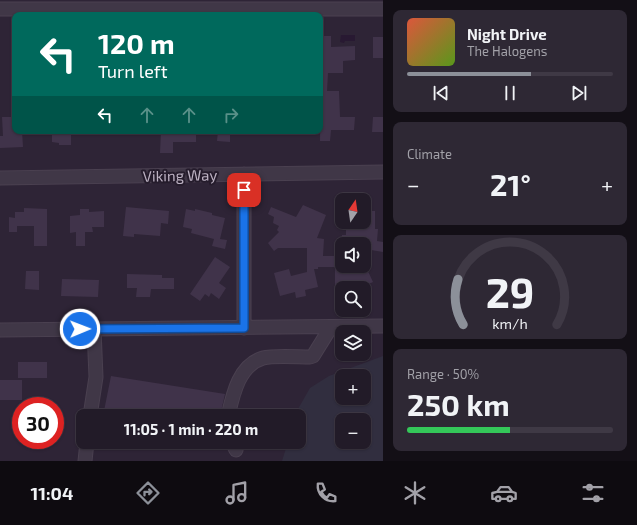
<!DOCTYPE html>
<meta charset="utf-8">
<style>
body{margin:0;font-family:"Exo 2",sans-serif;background:#2e2834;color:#f1f3f6;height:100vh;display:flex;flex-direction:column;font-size:15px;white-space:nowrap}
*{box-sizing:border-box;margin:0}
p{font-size:13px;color:#a2a1a8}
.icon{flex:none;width:22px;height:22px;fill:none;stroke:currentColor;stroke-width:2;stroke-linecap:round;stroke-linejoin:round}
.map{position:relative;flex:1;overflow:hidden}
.drawer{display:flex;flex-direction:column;gap:10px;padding:10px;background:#130f16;width:254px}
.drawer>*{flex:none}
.guide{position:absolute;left:12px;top:12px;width:311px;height:122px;border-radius:8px;box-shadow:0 1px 3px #0004,0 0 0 1px #3f3945;background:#00695c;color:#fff;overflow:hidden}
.needle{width:26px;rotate:13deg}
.controls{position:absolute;left:335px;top:193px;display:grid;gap:8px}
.controls a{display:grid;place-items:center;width:36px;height:36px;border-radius:8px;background:#221b28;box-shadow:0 1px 3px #0004,0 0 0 1px #3f3945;font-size:20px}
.speed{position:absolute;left:12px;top:397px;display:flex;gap:8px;font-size:20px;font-weight:700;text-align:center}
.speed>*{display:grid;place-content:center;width:52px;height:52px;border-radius:50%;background:#221b28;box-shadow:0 1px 3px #0004,0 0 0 1px #3f3945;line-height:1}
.speed .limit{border:6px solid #d22;background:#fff;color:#111}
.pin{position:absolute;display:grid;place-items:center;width:34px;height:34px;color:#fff;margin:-17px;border-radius:8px;box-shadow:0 2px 6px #0006}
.me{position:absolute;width:44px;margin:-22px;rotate:89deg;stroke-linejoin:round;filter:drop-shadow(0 0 3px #0008)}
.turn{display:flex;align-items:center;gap:14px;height:84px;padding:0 20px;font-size:18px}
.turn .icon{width:52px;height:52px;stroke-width:2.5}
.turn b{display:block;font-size:28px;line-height:34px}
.lanes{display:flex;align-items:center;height:38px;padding:0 20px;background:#0003;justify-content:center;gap:20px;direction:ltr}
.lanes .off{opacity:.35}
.big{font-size:30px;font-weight:700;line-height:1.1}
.drawer .tile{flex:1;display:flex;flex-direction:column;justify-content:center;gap:6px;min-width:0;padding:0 14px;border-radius:8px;background:#2e2834}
.drawer .dial{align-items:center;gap:0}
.dial svg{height:104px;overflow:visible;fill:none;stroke:#3f3945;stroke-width:7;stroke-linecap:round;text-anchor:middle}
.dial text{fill:#f1f3f6;stroke:none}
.song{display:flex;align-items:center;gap:12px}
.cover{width:48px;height:48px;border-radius:6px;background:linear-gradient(135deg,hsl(10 70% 55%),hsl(90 70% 35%))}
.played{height:4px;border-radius:2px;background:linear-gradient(90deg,#8c9099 60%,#3f3945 60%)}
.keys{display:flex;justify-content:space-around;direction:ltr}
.heat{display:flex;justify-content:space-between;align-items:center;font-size:22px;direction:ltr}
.charge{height:6px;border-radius:3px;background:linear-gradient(90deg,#34c759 50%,#3f3945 0)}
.trip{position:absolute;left:76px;top:409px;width:230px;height:40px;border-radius:8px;background:#221b28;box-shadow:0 1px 3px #0004,0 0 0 1px #3f3945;font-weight:700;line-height:40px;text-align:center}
.tabs{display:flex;height:64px;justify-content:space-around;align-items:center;background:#0e0b10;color:#a2a1a8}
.tabs .icon{width:28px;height:28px}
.tabs .current{color:#8c9099}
.tabs b{font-size:18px;color:#f1f3f6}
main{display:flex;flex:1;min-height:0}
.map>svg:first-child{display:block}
.green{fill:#312e3f;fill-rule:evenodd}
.water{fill:#281932}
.building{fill:#40334a}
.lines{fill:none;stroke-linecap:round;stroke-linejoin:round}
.minor-casing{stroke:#4a4050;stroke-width:15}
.minor{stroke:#403747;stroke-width:13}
.route-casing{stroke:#114b97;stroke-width:10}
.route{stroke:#1a73e8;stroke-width:7}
.labels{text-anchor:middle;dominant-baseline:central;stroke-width:4;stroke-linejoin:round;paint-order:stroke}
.street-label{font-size:15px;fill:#bdb2c3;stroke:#251c2c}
</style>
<main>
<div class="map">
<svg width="383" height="461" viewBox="0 0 383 461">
<rect width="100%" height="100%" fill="#2e2436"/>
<!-- green -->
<path class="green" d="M383,356v105h-101l6,-19h11v-26h-3l2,-7 12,-21 19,-12zM342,376h22v22h-22zM342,420h22v22h-22z"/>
<!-- water -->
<path class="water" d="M341,35h14v6h-10l-1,2 -4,-1z"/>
<!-- building -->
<path class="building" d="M321,36h10v11l24,-1v14l-12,1v12h-15l-1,18h12l1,26h15l-1,13h-23l-1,11h-10z
M373,37h10v21h-10z
M2,117h13v14h7l1,16 -23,1v-12h3z
M373,117h10v15h-11z
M57,131h14v14h-12v-2l-7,-1v-10z
M161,131h35v11h-23v11h-13z
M218,131h12v11l-13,-1z
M303,205l23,10 -9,23 7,1 -1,17h19v10h13v6l11,-5 7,15 -13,6h-25v-21h-17v2h-4l4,18 -13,3 1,6 -10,2 -1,-6 -15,4 -6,-23 15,-4 2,7 16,-4v-24h-29l-4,3 -6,-8 11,-11 -2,-2 2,-4 -6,-3 1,-6 -6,-3 3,-7 25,10z
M126,207l43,4 -1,13 -7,-1 -1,13 -26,-2v3l-11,-1z
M24,208l23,1v37h-13v-20h-17v6h-8v-15l6,1v-6h9z
M80,209h9v3l15,-1v16h-12l1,5h-8v14h-9v-14l-6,1v-17l10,-1z
M186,209l9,2v-2l17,4v2l13,3 -5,21 7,1 -2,9 -13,-3 2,-7 -23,-6 1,-4 -9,-2z
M364,211h11v18h3l-1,12 6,1v10l-12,-2 1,-6h-30v-9h4v-13h18z
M215,257l15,10 -11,16 7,5 -7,11 -8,-6 -2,4 -4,-3 -5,7 -10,-7z
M26,271h13v19l-14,-1z
M127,274l35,1v3h12v11h-23l-1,8h-14l1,-9h-10z
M62,279l37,1 -1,17 -37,-1z
M18,362h29v16h-29z
M111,376l114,18 -5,22h-117z
M0,380h22v20h-22z"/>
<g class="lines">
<defs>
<path id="minor" d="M0,9h383
M244,174v154
M0,178l383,-6
M0,330l383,-4
M90,416l6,-39 -2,-48
M228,416c5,-22 11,-51 35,-58 11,-3 35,-1 47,-1l3,-1 18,-29
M232,442l4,8
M85,461l2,-19"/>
</defs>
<!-- minor casing -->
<use href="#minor" class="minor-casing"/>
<!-- minor -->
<use href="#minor" class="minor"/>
</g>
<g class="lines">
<defs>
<path id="route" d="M80,329l164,-1v-138"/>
</defs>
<!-- route casing -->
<use href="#route" class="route-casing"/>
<!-- route -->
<use href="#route" class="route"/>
</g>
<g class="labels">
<!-- street labels -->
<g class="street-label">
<text transform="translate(180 175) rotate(-1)">Viking Way</text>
</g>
</g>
</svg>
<div class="controls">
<a><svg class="needle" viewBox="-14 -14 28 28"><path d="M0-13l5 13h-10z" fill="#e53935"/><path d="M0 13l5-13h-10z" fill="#a2a1a8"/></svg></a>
<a><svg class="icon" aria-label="sound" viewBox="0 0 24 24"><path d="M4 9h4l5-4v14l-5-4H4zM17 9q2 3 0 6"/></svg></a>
<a><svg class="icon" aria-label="search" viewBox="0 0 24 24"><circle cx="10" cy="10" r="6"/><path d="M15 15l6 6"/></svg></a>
<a><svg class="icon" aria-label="layers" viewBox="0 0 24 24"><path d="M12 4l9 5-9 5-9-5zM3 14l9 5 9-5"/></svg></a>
<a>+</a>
<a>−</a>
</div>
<div class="speed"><div class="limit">30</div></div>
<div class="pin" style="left:244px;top:190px;background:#d93025"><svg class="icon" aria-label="arrive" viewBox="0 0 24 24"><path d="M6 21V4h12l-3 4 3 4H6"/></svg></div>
<svg class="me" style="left:80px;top:329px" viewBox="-20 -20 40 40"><circle r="17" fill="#1a73e8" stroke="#fff" stroke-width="3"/><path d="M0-11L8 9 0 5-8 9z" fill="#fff"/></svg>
<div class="trip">11:05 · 1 min · 220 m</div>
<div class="guide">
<div class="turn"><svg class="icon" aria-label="left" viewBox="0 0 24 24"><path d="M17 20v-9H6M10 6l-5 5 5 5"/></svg><div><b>120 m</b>Turn left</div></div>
<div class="lanes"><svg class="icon" aria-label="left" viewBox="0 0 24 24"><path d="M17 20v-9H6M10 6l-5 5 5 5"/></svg><svg class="icon off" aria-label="ahead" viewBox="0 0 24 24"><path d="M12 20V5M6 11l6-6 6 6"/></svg><svg class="icon off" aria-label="ahead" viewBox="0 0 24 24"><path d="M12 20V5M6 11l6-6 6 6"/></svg><svg class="icon off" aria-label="right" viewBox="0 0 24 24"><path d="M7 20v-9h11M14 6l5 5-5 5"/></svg></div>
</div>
</div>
<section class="drawer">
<div class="tile">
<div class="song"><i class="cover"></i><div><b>Night Drive</b><p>The Halogens</p></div></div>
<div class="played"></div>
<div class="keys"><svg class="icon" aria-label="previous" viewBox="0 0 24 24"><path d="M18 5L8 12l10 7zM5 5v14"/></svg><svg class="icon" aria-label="pause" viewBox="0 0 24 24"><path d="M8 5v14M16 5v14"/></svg><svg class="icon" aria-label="next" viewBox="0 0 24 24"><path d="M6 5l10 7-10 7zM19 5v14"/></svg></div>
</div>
<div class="tile"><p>Climate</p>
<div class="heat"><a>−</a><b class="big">21°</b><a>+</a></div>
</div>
<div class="tile dial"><svg viewBox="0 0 100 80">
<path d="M14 69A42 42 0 1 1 86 69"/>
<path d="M14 69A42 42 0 0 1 10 34" stroke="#8c9099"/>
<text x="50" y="56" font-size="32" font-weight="700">29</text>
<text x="50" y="72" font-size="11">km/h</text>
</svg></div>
<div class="tile"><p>Range · 50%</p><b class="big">250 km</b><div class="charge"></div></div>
</section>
</main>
<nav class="tabs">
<b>11:04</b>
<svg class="icon current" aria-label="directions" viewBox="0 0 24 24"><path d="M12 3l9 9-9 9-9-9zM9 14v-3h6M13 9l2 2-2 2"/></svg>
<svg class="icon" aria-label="music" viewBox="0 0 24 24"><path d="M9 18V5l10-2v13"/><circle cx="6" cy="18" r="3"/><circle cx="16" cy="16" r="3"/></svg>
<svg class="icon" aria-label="phone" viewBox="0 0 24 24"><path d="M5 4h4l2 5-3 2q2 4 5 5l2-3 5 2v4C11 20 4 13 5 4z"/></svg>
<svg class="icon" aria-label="climate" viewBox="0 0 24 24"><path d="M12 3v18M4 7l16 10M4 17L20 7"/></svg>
<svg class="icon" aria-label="car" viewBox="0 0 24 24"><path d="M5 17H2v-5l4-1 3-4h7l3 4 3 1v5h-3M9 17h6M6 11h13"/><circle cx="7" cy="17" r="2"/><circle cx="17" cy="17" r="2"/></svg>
<svg class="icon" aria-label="filters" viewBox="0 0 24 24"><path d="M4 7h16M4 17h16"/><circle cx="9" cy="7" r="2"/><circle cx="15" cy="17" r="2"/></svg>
</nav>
